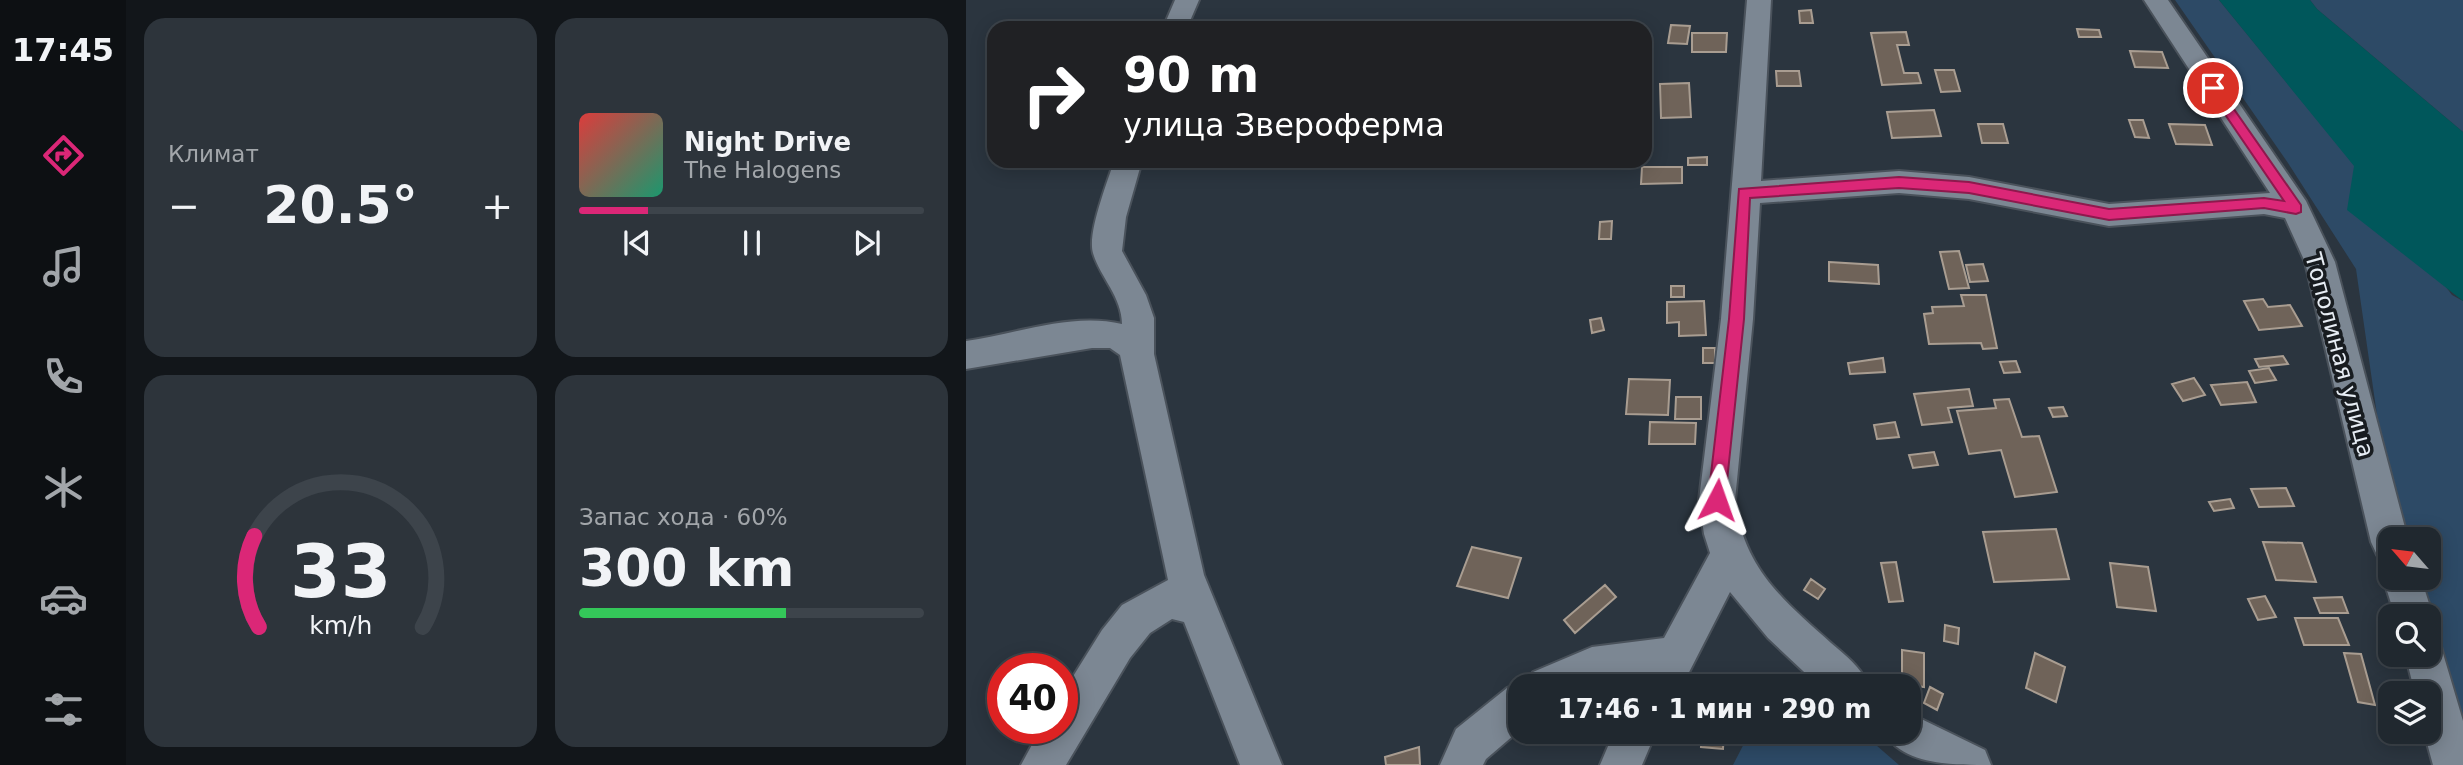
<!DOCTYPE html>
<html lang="ru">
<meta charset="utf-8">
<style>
body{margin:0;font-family:"DejaVu Sans",sans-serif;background:#2d343b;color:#f1f3f6;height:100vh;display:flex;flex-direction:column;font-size:26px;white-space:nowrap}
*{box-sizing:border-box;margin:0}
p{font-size:23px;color:#a2a6aa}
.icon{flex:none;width:38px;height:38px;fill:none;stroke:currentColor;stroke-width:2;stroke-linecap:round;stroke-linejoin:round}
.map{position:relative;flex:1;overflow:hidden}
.sheet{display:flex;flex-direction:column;gap:18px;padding:18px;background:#12161a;width:840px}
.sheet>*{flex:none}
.hud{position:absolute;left:21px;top:21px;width:665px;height:147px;border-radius:21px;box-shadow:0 4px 18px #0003,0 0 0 2px #3d444b;background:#202124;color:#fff;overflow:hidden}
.needle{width:46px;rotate:298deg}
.controls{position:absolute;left:1412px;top:527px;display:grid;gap:14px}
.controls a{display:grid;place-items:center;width:63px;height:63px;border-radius:14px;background:#20282f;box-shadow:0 4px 18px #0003,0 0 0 2px #3d444b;font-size:35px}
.speed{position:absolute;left:21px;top:653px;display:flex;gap:14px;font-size:35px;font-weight:700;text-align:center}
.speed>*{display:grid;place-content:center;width:91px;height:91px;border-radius:50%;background:#20282f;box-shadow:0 4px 18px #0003,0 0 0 2px #3d444b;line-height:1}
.speed .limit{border:10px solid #d22;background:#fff;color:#111}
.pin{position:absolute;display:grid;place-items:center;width:60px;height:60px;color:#fff;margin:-30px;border:4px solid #fff;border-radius:50%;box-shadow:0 2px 7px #0007}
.me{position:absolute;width:77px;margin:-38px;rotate:4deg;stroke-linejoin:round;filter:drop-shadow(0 0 5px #0008)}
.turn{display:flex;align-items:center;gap:24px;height:147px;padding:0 21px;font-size:32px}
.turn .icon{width:91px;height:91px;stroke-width:2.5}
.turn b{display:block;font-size:49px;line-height:60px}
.big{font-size:52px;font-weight:700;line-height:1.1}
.sheet .tile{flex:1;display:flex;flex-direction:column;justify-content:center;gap:10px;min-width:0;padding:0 24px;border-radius:21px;background:#2d343b}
.sheet .dial{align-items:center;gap:0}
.dial svg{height:182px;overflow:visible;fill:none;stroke:#3d444b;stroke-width:7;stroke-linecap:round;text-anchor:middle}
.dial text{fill:#f1f3f6;stroke:none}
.song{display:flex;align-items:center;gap:21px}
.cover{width:84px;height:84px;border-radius:10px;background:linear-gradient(135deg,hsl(0 70% 55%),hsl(160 70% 35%))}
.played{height:7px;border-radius:4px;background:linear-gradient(90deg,#db2777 20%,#3d444b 20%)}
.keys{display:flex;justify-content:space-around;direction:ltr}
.heat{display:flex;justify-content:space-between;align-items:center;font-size:38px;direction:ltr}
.charge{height:10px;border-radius:5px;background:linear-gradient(90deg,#34c759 60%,#3d444b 0)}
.sheet .tiles{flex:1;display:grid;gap:18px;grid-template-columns:repeat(2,1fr)}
.trip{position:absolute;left:542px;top:674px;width:413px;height:70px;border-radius:21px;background:#20282f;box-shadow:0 4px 18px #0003,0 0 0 2px #3d444b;font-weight:700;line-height:70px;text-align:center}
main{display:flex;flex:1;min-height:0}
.menu{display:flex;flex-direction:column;width:126px;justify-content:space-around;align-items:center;background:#0d1013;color:#a2a6aa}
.menu .icon{width:49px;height:49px}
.menu .selected{color:#db2777}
.menu b{font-size:32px;color:#f1f3f6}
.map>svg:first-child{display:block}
.green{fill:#2d4a66}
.water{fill:#00575b}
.building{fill:#6f6359;stroke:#a99d91;stroke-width:2}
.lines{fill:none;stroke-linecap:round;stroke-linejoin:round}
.minor-casing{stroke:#4a525b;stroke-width:4}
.minor{fill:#7c8793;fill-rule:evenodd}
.route{fill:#db2777;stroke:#8e194d;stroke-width:2}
.labels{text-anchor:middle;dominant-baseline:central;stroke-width:7;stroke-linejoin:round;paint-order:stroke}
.street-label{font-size:23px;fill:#e7edf4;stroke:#181c20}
</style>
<main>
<nav class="menu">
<b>17:45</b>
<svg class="icon selected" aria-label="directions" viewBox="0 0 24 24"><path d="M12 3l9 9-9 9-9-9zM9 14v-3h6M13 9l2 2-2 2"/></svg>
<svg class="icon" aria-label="music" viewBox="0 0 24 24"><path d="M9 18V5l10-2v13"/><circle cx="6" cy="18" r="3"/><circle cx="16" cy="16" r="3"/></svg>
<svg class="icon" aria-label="phone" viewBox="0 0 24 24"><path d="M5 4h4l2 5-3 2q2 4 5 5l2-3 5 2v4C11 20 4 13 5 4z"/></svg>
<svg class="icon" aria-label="climate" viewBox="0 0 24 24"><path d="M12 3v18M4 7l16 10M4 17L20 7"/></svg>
<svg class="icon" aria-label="car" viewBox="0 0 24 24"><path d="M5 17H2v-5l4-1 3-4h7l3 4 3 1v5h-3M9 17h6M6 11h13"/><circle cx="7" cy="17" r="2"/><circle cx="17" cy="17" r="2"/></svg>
<svg class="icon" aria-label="filters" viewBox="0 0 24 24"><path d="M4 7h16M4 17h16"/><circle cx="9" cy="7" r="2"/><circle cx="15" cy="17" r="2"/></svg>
</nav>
<section class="sheet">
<div class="tiles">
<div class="tile"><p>Климат</p>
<div class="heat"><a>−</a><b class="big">20.5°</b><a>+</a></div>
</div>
<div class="tile">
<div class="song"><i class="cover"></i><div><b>Night Drive</b><p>The Halogens</p></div></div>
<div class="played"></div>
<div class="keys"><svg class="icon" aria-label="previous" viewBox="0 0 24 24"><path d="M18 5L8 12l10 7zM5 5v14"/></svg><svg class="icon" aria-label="pause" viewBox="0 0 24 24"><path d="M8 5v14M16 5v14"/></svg><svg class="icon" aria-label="next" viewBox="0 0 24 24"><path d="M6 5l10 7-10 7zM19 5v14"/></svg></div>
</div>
<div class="tile dial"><svg viewBox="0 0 100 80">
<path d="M14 69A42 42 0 1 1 86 69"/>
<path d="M14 69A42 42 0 0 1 12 29" stroke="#db2777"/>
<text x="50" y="56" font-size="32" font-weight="700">33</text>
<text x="50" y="72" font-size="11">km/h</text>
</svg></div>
<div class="tile"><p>Запас хода · 60%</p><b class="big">300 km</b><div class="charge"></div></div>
</div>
</section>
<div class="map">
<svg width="1497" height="765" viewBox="0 0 1497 765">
<rect width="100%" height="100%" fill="#2b353f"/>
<!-- green -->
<path class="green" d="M1209,0h44l136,166 97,129 11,6v419l-44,-142h10v-39h-22l-23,-75 -28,-195 -68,-106z
M1344,0h153v132l-146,-123z
M784,732h111l38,33h-166z"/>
<!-- water -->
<path class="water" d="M1253,0h91l7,9 146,123v169l-116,-91 7,-44z"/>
<!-- building -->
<path class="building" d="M845,10l2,13h-13l-1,-12z
M705,25l19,1 -3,18 -19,-1z
M1111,29l22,1 2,7h-22z
M940,32l3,13h-12l7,28h14l3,10 -39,2 -11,-52z
M726,33h35l-1,19h-34z
M1164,51l32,1 6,16 -33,-1z
M969,70h19l6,21 -19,1z
M810,71h23l2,15h-24z
M723,83l2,34 -30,1 -1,-34z
M968,110l7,26 -49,2 -5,-26z
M1163,120h14l6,18 -14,-1z
M1012,124h25l5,19h-26z
M1203,124l36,1 7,20 -36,-1z
M741,157v8h-19v-7z
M676,167h40v16l-41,1z
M646,221l-1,18h-12l1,-17z
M993,251l10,37 -20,1 -9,-37z
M863,262l49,3 1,19 -50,-3z
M1017,264l5,17 -18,1 -4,-17z
M705,286h13v11h-13z
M995,295h25l11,53 -14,1 -2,-6 -52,1 -5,-30 9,-1 -1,-6 32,-1z
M1297,299l5,8 22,-2 12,21 -43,4 -15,-29z
M738,301l2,34 -27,1v-14l-12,1v-21z
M635,318l3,12 -12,3 -2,-13z
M737,348h12v15h-12z
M1317,356l5,8 -29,3 -4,-8z
M917,358l2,14 -35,2 -2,-11z
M1050,361l4,11 -16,1 -4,-11z
M1303,368l7,12 -21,3 -6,-12z
M1228,378l11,17 -22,6 -11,-17z
M663,379l41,1 -2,35 -42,-1z
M1281,382l9,20 -35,3 -10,-20z
M1003,389l4,17 -25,2 4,14 -30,3 -8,-31z
M710,397h25v22h-26z
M1043,399l13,38 17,-1 18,56 -42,5 -14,-47 -32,4 -12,-43 39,-3 -2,-8z
M1097,407l4,9 -14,1 -4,-9z
M684,422l46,1 -1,21h-46z
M929,422l4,15 -22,2 -3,-14z
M968,452l4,13 -25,3 -4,-13z
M1320,488l8,18 -35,1 -8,-18z
M1264,499l4,9 -20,3 -5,-9z
M1090,529l13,50 -75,3 -11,-50z
M1297,542l39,1 14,39 -40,-2z
M506,547l49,11 -13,40 -51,-12z
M930,562l7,39 -14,1 -8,-39z
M1144,563l38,4 8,44 -39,-4z
M845,579l14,10 -7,10 -14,-9z
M639,585l11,12 -41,36 -11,-13z
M1299,596l11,21 -18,3 -10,-21z
M1376,597l6,16h-28l-6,-15z
M1329,618h43l11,27h-45z
M979,625l14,3 -1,16 -14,-3z
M936,650l22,3v34l-22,-3z
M1069,653l30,14 -9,35 -30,-14z
M1378,653l17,1 14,51 -17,-3z
M964,687l13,7 -6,16 -13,-7z
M736,732h22l-1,17 -22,-2z
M453,747l1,18h-34l-1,-8z"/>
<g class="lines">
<defs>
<path id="minor" d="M209,0h24l-12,28h-24z
M781,0h24l-10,181 138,-10 70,6 140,27 161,-11 -126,-193h24l138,201 29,61 73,277h-18v21l-13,-5 -6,-13 -66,-280 -20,-44 -21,-4 -155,12 -140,-27 -70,-6 -139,10 -7,116 -18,181c9,69 47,99 96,143 15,13 30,24 38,43h-50l-51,-48 -38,-46 -48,94h-42l2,-6 -43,6h-78v43l-35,30 -3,6h-43l16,-36 51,-41 14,-6 6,2 6,-12 59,-25 72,-9 46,-85 -6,-19 -5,-34 22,-181z
M148,161h28l-16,56 -4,34 24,44 8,23v36l50,221 78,190h-42l-56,-143 -12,-3 -22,14 -20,25 -64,107h-45l20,-37h21v-34l40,-64 20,-25 46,-25 -48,-225 -10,-7h-18l-126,21v-28c50,-7 106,-29 156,-17 0,-27 -22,-47 -29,-71 -6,-20 15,-72 21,-92z
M1424,564v14h31l12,38 -4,11v-11h-34l-12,-38z
M1463,636l10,4 24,81v44h-30l-9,-33h5v-39h-14l-10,-39h24z
M943,713l76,37 6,15c-39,0 -89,0 -107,-33h25z
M648,732h42l-14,33h-42z"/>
</defs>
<!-- minor casing -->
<use href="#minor" class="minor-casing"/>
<!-- minor -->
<use href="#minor" class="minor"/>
</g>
<!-- route -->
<path class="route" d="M1247,84l4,1 84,120v7l-5,2 -32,-6 -155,12 -140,-27 -70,-5 -149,10 -6,121 -19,181 -2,6 -6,2 -7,-2 -2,-6 21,-181 10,-130 160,-12 70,5 140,27 155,-11 20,3 -77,-113z"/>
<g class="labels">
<!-- street labels -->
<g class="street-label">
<text transform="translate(1374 355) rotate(75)">Тополиная улица</text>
</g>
</g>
</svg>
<div class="controls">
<a><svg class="needle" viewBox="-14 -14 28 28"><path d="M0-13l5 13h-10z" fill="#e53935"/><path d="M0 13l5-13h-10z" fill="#a2a6aa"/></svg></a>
<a><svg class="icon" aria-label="search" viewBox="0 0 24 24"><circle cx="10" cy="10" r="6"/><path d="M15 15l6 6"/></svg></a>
<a><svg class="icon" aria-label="layers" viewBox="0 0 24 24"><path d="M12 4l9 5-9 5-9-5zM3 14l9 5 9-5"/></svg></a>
</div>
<div class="speed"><div class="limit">40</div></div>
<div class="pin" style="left:1247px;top:88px;background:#d93025"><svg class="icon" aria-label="arrive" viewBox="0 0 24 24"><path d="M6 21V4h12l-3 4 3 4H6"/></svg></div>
<svg class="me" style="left:751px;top:500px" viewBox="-20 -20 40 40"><path d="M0-17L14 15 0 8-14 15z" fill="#db2777" stroke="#fff" stroke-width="4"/></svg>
<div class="trip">17:46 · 1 мин · 290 m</div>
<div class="hud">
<div class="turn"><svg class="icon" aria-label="right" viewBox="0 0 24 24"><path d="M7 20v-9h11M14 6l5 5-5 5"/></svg><div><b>90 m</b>улица Звероферма</div></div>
</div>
</div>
</main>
